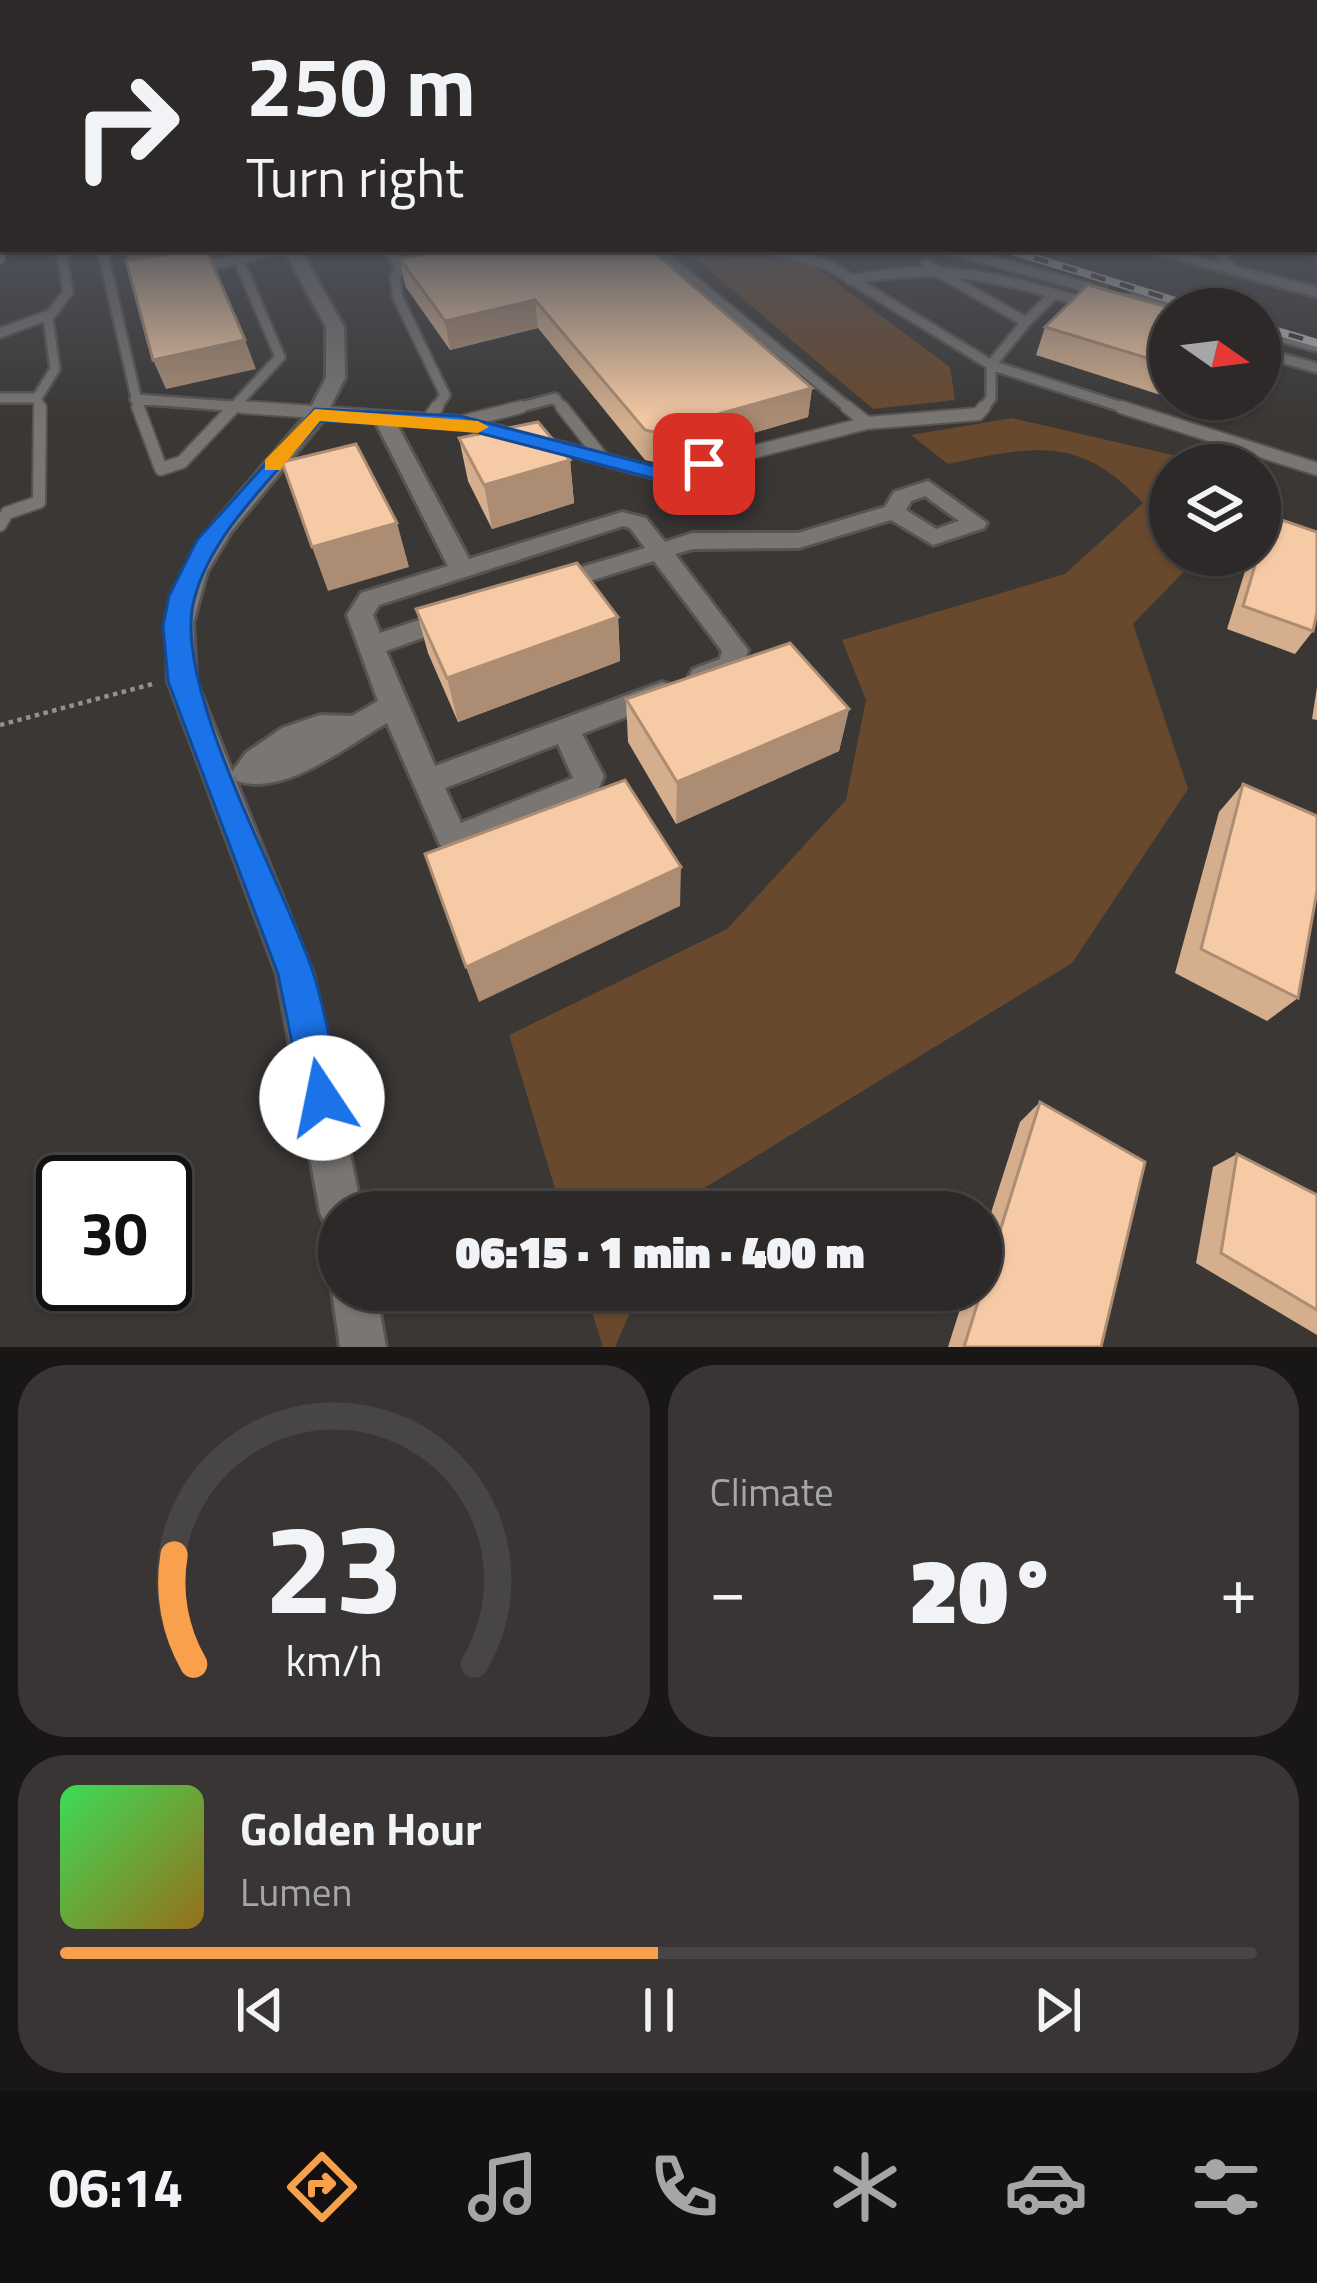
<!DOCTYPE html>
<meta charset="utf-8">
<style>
body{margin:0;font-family:"Titillium Web",sans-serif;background:#383534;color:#f1f3f6;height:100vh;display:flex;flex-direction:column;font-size:45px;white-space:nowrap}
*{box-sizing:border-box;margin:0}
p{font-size:39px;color:#a6a6a8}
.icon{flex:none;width:66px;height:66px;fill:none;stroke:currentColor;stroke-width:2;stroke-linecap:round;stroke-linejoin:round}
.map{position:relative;height:1347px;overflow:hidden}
.details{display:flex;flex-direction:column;gap:18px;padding:18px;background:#181716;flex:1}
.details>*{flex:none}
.guide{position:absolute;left:0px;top:0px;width:1317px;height:252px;box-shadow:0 3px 9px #0004,0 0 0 3px #484545;background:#2c2928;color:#f1f3f6;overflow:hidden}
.needle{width:78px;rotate:104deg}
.buttons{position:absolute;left:1149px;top:288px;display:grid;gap:24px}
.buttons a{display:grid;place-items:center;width:132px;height:132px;border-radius:50%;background:#2c2928;box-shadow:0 3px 9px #0004,0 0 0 3px #484545;font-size:60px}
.speed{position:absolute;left:36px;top:1155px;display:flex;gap:24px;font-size:60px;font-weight:700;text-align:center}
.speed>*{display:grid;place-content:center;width:156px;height:156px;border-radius:50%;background:#2c2928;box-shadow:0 3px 9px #0004,0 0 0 3px #484545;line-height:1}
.speed .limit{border:6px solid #111;border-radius:18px;background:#fff;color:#111}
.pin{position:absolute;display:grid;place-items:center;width:102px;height:102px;color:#fff;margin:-51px;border-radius:24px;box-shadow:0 6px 18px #0006}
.me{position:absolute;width:132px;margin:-66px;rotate:349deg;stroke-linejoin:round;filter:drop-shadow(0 0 9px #0008)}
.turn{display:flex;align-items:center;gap:42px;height:252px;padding:0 48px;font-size:54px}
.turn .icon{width:156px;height:156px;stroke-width:2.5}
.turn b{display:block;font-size:84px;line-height:102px}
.big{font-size:90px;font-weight:800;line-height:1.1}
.details .widget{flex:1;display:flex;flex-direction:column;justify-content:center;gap:18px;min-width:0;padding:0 42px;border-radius:48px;background:#383534}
.details .dial{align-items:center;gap:0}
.dial svg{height:312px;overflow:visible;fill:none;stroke:#484545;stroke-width:7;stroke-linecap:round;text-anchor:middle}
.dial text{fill:#f1f3f6;stroke:none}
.song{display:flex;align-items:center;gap:36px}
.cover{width:144px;height:144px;border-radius:18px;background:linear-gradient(135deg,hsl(130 70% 55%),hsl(40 70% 35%))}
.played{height:12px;border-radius:6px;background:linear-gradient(90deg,#f8a04b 50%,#484545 50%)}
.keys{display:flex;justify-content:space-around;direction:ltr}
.heat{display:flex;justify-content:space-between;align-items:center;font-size:66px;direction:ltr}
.details .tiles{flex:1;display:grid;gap:18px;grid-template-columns:1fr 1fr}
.widget:last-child{grid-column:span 2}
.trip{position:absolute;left:318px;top:1191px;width:684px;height:120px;border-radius:60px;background:#2c2928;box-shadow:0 3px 9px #0004,0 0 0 3px #484545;font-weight:800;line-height:120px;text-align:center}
.tab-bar{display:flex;height:192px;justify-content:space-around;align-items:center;background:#121010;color:#a6a6a8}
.tab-bar .icon{width:84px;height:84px}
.tab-bar .active{color:#f8a04b}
.tab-bar b{font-size:54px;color:#f1f3f6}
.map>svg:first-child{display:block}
.green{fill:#69492d}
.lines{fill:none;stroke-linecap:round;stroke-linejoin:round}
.service-far1-casing{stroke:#575452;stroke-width:14}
.service-casing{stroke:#575452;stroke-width:16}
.minor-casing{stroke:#575452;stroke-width:6}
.path{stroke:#93908f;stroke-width:4.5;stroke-dasharray:4.5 4.5;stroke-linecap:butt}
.service-far1{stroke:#797673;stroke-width:9}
.service{stroke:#797673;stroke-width:12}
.minor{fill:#797673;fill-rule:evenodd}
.rail-casing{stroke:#bdbbb9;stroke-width:8}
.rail{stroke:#3a3735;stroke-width:4.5;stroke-dasharray:15;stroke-linecap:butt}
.wall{fill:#d4ae8d}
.shaded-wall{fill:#ac8d73}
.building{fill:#f6caa4;stroke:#ac8d73;stroke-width:3}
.route{fill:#1a73e8;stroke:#114b97;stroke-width:3}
.slow{fill:#f59e0b}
</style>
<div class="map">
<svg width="1317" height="1347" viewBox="0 0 1317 1347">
<rect width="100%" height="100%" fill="#3a3735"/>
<!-- green -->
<path class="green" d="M692,256l110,1 148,110 5,33 -82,9z
M1012,418l204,47h-46v90h30l-67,69 55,165 -116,174 -394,241 -4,8h-112l-53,-177 218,-106 119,-129 20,-100 -24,-60 223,-66 78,-71c-64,-70 -111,-56 -195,-39l-37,-29z
M585,1290h55l-25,57h-12z"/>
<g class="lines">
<defs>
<path id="service-far1" d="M102,249l37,161
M388,249l13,19 8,1
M663,249l3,9 185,152
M771,249l57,16 163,100 35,-43 -100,-57
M950,249l154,43
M1217,249l15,21
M199,268l83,-19
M401,268l-6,9 3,21 47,97 -10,15
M850,280c92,-19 152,-2 240,24
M1131,298l48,11
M1026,322l28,-28
M1260,332l57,15
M0,333l51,-19
M1260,352l57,16
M0,398h37l3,12
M37,398l18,-29 -7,-51 20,-26 -7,-43
M135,399l150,11
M231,410l49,-53 -46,-108
M510,410l45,-12 9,12
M982,410l9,-12v-33l140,45"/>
<path id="service" d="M138,407l23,62 21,-7 52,-55
M242,407l218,15 49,12
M562,407l41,52
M1121,407l196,62
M428,420l9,-13
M465,421l56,-14
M867,423l111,-9 6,-7
M547,444l116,31 204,-52 -20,-16
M0,525l7,-12 32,-11 1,-95"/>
<path id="minor" d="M284,249h16l44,78 1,51 -21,41 -93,113 -24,40 -14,51 3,58 117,293 49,238h-23v20l-13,-5 -6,-15 -43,-238 -109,-293 -1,-58 16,-51 31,-49 94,-110 18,-35v-51z
M1139,249h26l152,38v10z
M384,413l10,6 75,140 153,-47 24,6 19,24 27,-9h106l87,-26 9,-15 34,-11 59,42 -3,5 -51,17 -42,-25 -92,28 -106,1 -18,5 73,96 -7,22 -38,14 -14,-10 4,-7 27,-10 2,-8 -68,-90 -103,32 -12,-8 3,-6 103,-31 -15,-20 -7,-2 -244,79 -6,10 7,18 72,-24 13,9 -4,6 -75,27 49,115 227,-84 10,3 4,7 -4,7 -90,35 22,42 -8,19 -134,56 -22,-6 -53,-122c-41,23 -102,74 -150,58l-5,-9 14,-19 36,-25 38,-13 32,1 26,-15 -31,-86 14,-22 87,-27 -74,-147zM925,496l34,25 -23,8 -30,-19 5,-9zM558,744l15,34 -112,45 -16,-35z
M338,1274l1,16h37l10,57h-46l-8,-57z"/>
</defs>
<!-- service-far1 casing -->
<use href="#service-far1" class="service-far1-casing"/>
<!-- service casing -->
<use href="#service" class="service-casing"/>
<!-- minor casing -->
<use href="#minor" class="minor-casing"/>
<!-- path -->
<path class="path" d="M0,725l156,-42"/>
<!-- service-far1 -->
<use href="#service-far1" class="service-far1"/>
<!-- service -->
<use href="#service" class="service"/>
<!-- minor -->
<use href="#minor" class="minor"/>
<defs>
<path id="rail" d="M1005,249l197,60
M1260,326l57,17"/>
</defs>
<!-- rail casing -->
<use href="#rail" class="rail-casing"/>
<!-- rail -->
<use href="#rail" class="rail"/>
</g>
<!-- wall -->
<path class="wall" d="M400,259l412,129 -4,29 -154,45 -9,-2 -107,-132 -88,22 -45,-64z
M1170,309v89l-134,-43 9,-28z
M1172,399h32l-5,8z
M459,438l111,22 4,43 -82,26 -24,-48z
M1270,516l43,115 -18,23 -68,-25 23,-74h10v-24z
M416,609l202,8 2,44 -162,61 -30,-69z
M1317,687v33l-5,-1z
M626,699l223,10 -10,42 -163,73 -48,-82z
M1243,784l55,214 -31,23 -92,-48 44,-161z
M1040,1102l61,245h-153l18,-57h15v-46l39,-122z
M1237,1154l80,41v140l-121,-72 17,-96z"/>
<!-- shaded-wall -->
<path class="shaded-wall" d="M0,233h3v16h4l-3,14 -4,1z
M123,249h84l-74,21z
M535,300l3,28 -88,22 -5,-29z
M245,340l11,29 -90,20 -13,-29z
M812,388l-4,29 -154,45v-30z
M570,460l4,43 -82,26 -8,-44z
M397,523l12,44 -81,24 -16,-44z
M618,617l2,44 -162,61 -11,-44z
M849,709l-10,42 -163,73 1,-42z
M681,867l-1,39 -201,96 -13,-35z"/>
<!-- building -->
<path class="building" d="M200,249h6l39,91 -92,20 -27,-99z
M450,249h200l162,139 -158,44 -9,-2 -110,-130 -90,21 -45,-62z
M1088,285l87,24h-5v56l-125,-38z
M538,422l32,38 -86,25 -25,-47z
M356,444l41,79 -85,24 -30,-85z
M1270,516l47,16v80l-4,19 -70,-25 15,-51h2v-7z
M577,563l41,54 -171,61 -31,-69z
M790,643l59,66 -172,73 -51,-83z
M625,780l56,87 -215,100 -41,-113z
M1243,784l74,32v75l-19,107 -97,-49z
M1040,1102l105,60 -44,185h-137z
M1237,1154l80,41v115l-96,-57z"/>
<!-- sky -->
<linearGradient id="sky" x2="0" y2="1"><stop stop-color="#201e1d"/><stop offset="0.55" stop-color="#4f535c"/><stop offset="1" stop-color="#4f535c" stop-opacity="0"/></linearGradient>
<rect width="1317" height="422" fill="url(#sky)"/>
<!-- route -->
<path class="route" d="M315,409l145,7 202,52 42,-11 11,7 -52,17 -203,-53 -140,-7c-43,53 -109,111 -126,179 -23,86 89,282 119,372 13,40 19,84 29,126l-6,13 -14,6 -14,-6 -5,-13 -25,-124 -110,-293 -5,-55 6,-30 28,-56z"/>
<!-- slow -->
<path class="slow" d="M315,409l163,12 11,6 -11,6 -158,-12 -40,49h-15v-10z"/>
</svg>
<div class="buttons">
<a><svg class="needle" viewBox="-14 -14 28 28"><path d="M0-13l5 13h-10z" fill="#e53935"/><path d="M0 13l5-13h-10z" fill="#a6a6a8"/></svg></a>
<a><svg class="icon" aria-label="layers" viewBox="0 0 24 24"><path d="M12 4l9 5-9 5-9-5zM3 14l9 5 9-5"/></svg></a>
</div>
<div class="speed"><div class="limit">30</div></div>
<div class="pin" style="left:704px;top:464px;background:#d93025"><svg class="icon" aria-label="arrive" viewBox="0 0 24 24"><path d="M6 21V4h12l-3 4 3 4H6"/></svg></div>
<svg class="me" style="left:322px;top:1098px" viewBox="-20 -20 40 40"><circle r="19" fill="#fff"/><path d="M0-13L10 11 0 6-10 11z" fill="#1a73e8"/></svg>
<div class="trip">06:15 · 1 min · 400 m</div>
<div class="guide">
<div class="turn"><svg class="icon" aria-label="right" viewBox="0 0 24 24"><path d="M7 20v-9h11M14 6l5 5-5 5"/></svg><div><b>250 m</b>Turn right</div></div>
</div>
</div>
<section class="details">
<div class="tiles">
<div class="widget dial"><svg viewBox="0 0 100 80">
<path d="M14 69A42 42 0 1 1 86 69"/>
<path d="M14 69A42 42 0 0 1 9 41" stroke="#f8a04b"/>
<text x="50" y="56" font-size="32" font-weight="700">23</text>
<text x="50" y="72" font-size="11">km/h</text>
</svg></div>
<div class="widget"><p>Climate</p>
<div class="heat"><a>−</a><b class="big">20°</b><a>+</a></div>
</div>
<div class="widget">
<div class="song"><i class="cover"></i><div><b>Golden Hour</b><p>Lumen</p></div></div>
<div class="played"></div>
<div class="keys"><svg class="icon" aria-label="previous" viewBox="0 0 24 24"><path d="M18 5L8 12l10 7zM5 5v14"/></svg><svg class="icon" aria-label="pause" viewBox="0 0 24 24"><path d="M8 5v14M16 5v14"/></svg><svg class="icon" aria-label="next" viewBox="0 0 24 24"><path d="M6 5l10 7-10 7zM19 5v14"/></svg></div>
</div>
</div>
</section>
<nav class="tab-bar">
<b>06:14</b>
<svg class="icon active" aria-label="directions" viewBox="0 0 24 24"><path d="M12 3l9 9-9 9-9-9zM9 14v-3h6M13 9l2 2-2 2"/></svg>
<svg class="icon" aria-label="music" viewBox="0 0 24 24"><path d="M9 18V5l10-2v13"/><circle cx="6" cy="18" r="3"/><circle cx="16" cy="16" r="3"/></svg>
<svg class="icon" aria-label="phone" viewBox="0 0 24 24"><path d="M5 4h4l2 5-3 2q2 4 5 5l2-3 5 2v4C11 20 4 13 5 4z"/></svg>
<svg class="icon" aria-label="climate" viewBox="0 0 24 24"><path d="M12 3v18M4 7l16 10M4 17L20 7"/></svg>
<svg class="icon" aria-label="car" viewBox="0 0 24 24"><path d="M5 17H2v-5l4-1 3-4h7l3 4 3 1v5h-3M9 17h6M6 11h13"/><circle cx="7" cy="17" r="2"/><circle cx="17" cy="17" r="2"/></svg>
<svg class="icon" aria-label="filters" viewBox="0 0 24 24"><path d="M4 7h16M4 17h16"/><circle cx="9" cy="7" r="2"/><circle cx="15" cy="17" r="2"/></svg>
</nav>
